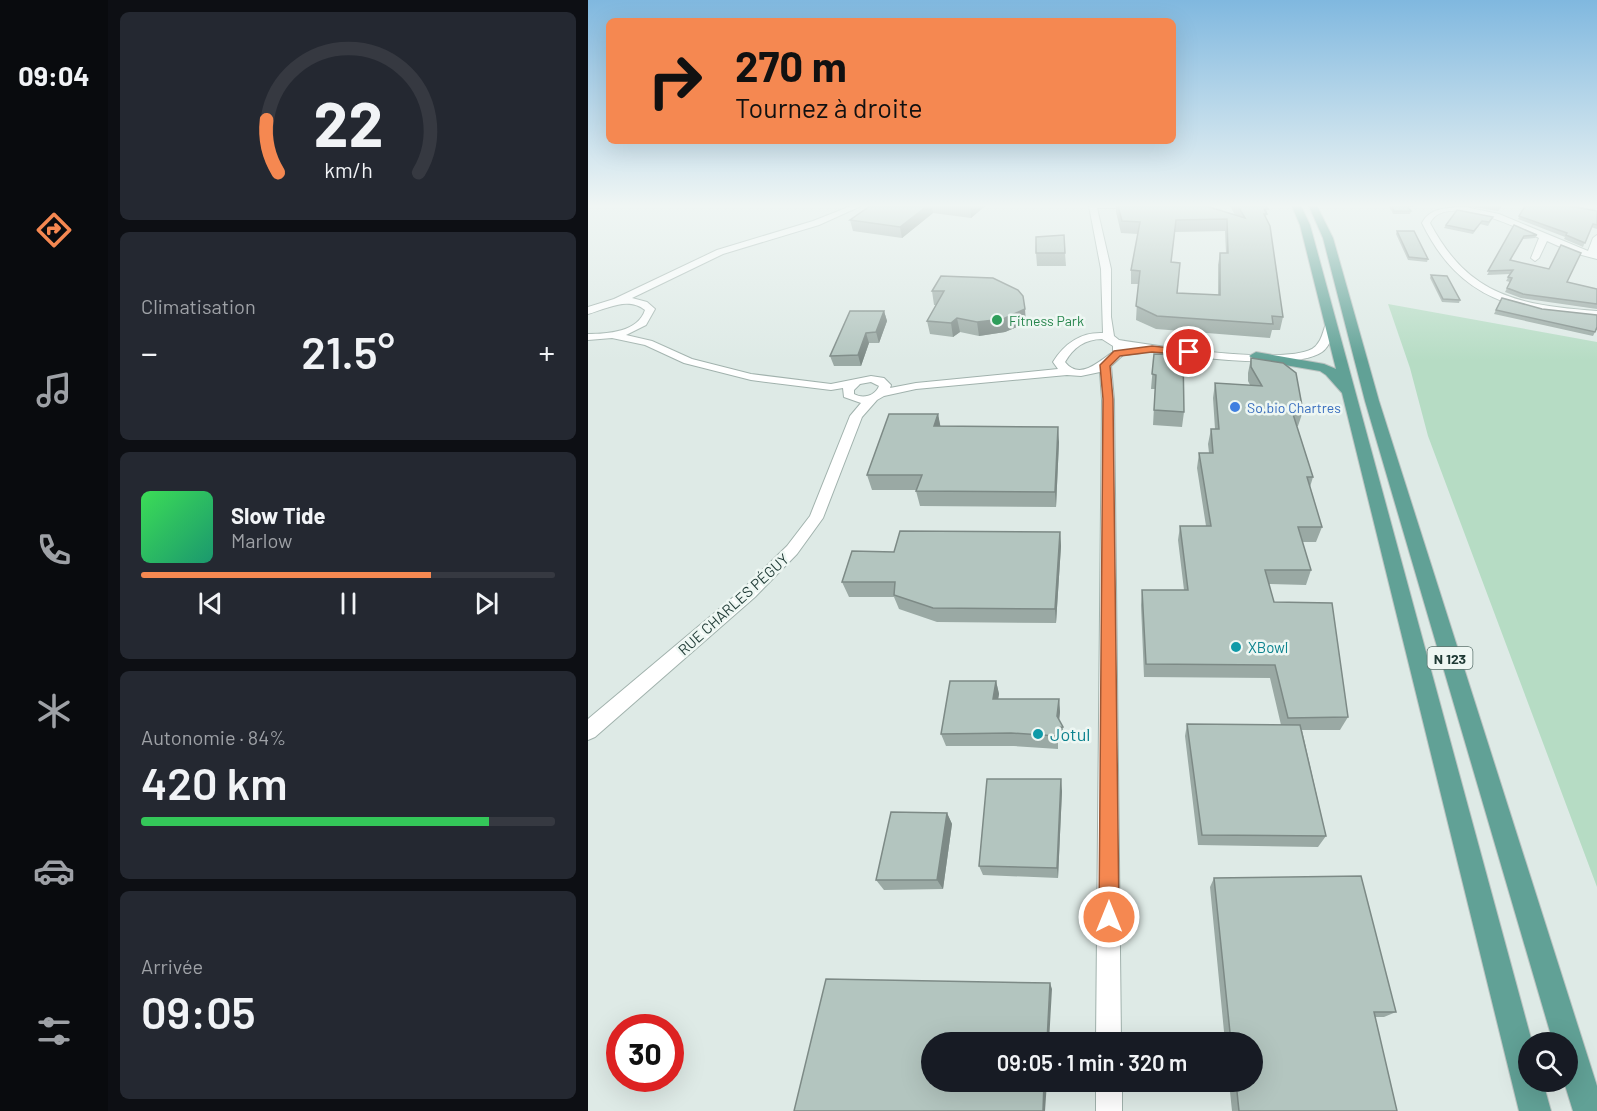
<!DOCTYPE html>
<html lang="fr">
<meta charset="utf-8">
<style>
body{margin:0;font-family:Barlow,sans-serif;background:#242831;color:#f1f3f6;height:100vh;display:flex;flex-direction:column;font-size:22px;white-space:nowrap}
*{box-sizing:border-box;margin:0}
p{font-size:20px;color:#9ea1a6}
.icon{flex:none;width:33px;height:33px;fill:none;stroke:currentColor;stroke-width:2;stroke-linecap:round;stroke-linejoin:round}
.map{position:relative;flex:1;overflow:hidden}
.panel{display:flex;flex-direction:column;gap:12px;padding:12px;background:#0d0f14;width:480px}
.panel>*{flex:none}
.guide{position:absolute;left:18px;top:18px;width:570px;height:126px;border-radius:9px;box-shadow:0 6px 24px #0002;background:#f58851;color:#111;overflow:hidden}
.controls{position:absolute;left:930px;top:1032px;display:grid;gap:12px}
.controls a{display:grid;place-items:center;width:60px;height:60px;border-radius:50%;background:#171b24;box-shadow:0 6px 24px #0002;font-size:30px}
.speed{position:absolute;left:18px;top:1014px;display:flex;gap:12px;font-size:30px;font-weight:700;text-align:center}
.speed>*{display:grid;place-content:center;width:78px;height:78px;border-radius:50%;background:#171b24;box-shadow:0 6px 24px #0002;line-height:1}
.speed .limit{border:9px solid #d22;background:#fff;color:#111}
.pin{position:absolute;display:grid;place-items:center;width:51px;height:51px;color:#fff;margin:-26px;border:3px solid #fff;border-radius:50%;box-shadow:0 2px 6px #0007}
.me{position:absolute;width:66px;margin:-33px;rotate:0deg;stroke-linejoin:round;filter:drop-shadow(0 0 4px #0008)}
.turn{display:flex;align-items:center;gap:21px;height:126px;padding:0 30px;font-size:27px}
.turn .icon{width:78px;height:78px;stroke-width:2.5}
.turn b{display:block;font-size:42px;line-height:51px}
.big{font-size:45px;font-weight:600;line-height:1.1}
.panel .tile{flex:1;display:flex;flex-direction:column;justify-content:center;gap:9px;min-width:0;padding:0 21px;border-radius:9px;background:#242831}
.panel .dial{align-items:center;gap:0}
.dial svg{height:156px;overflow:visible;fill:none;stroke:#363941;stroke-width:7;stroke-linecap:round;text-anchor:middle}
.dial text{fill:#f1f3f6;stroke:none}
.song{display:flex;align-items:center;gap:18px}
.cover{width:72px;height:72px;border-radius:9px;background:linear-gradient(135deg,hsl(130 70% 55%),hsl(160 70% 35%))}
.played{height:6px;border-radius:3px;background:linear-gradient(90deg,#f58851 70%,#363941 70%)}
.keys{display:flex;justify-content:space-around;direction:ltr}
.heat{display:flex;justify-content:space-between;align-items:center;font-size:33px;direction:ltr}
.charge{height:9px;border-radius:4px;background:linear-gradient(90deg,#34c759 84%,#363941 0)}
.trip{position:absolute;left:333px;top:1032px;width:342px;height:60px;border-radius:30px;background:#171b24;box-shadow:0 6px 24px #0002;font-weight:600;line-height:60px;text-align:center}
main{display:flex;flex:1;min-height:0}
.tab-bar{display:flex;flex-direction:column;width:108px;justify-content:space-around;align-items:center;background:#090b0e;color:#9ea1a6}
.tab-bar .icon{width:42px;height:42px}
.tab-bar .selected{color:#f58851}
.tab-bar b{font-size:27px;color:#f1f3f6}
.map>svg:first-child{display:block}
.green{fill:#b6dcc4}
.lines{fill:none;stroke-linecap:round;stroke-linejoin:round}
.minor-casing{stroke:#a1b2ad;stroke-width:2}
.primary-casing{stroke:#bcc4c2;stroke-width:2}
.minor{fill:#fff;fill-rule:evenodd}
.primary{fill:#61a196;fill-rule:evenodd}
.wall{fill:#9aa9a4;fill-rule:evenodd}
.shaded-wall{fill:#7d8a86}
.building{fill:#b3c5bf;stroke:#7d8a86;stroke-width:1.5;fill-rule:evenodd}
.route{fill:#f58851;stroke:#9f5835;stroke-width:1.5}
.leisure-dot{fill:#2e9e5b;stroke:#eef7f3;stroke-width:2}
.shop-dot{fill:#3f7fe0;stroke:#eef7f3;stroke-width:2}
.culture-dot{fill:#0f9aa8;stroke:#eef7f3;stroke-width:2}
.labels{text-anchor:middle;dominant-baseline:central;stroke-width:5;stroke-linejoin:round;paint-order:stroke}
.far-leisure-label{font-size:14px;fill:#27864d;stroke:#eef7f3;text-anchor:start}
.far-shop-label{font-size:14px;fill:#366cbe;stroke:#eef7f3;text-anchor:start}
.shield{fill:#eef7f3;stroke:#5d736e;stroke-width:1.5}
.shield-label{font-size:14px;font-weight:bold;fill:#1f3a35}
.street-label{font-size:15px;fill:#1f3a35;stroke:#eef7f3}
.culture-label{font-size:15px;fill:#0d838f;stroke:#eef7f3;text-anchor:start}
.near-culture-label{font-size:18px;fill:#0d838f;stroke:#eef7f3;text-anchor:start}
</style>
<main>
<nav class="tab-bar">
<b>09:04</b>
<svg class="icon selected" aria-label="directions" viewBox="0 0 24 24"><path d="M12 3l9 9-9 9-9-9zM9 14v-3h6M13 9l2 2-2 2"/></svg>
<svg class="icon" aria-label="music" viewBox="0 0 24 24"><path d="M9 18V5l10-2v13"/><circle cx="6" cy="18" r="3"/><circle cx="16" cy="16" r="3"/></svg>
<svg class="icon" aria-label="phone" viewBox="0 0 24 24"><path d="M5 4h4l2 5-3 2q2 4 5 5l2-3 5 2v4C11 20 4 13 5 4z"/></svg>
<svg class="icon" aria-label="climate" viewBox="0 0 24 24"><path d="M12 3v18M4 7l16 10M4 17L20 7"/></svg>
<svg class="icon" aria-label="car" viewBox="0 0 24 24"><path d="M5 17H2v-5l4-1 3-4h7l3 4 3 1v5h-3M9 17h6M6 11h13"/><circle cx="7" cy="17" r="2"/><circle cx="17" cy="17" r="2"/></svg>
<svg class="icon" aria-label="filters" viewBox="0 0 24 24"><path d="M4 7h16M4 17h16"/><circle cx="9" cy="7" r="2"/><circle cx="15" cy="17" r="2"/></svg>
</nav>
<section class="panel">
<div class="tile dial"><svg viewBox="0 0 100 80">
<path d="M14 69A42 42 0 1 1 86 69"/>
<path d="M14 69A42 42 0 0 1 8 42" stroke="#f58851"/>
<text x="50" y="56" font-size="32" font-weight="700">22</text>
<text x="50" y="72" font-size="11">km/h</text>
</svg></div>
<div class="tile"><p>Climatisation</p>
<div class="heat"><a>−</a><b class="big">21.5°</b><a>+</a></div>
</div>
<div class="tile">
<div class="song"><i class="cover"></i><div><b>Slow Tide</b><p>Marlow</p></div></div>
<div class="played"></div>
<div class="keys"><svg class="icon" aria-label="previous" viewBox="0 0 24 24"><path d="M18 5L8 12l10 7zM5 5v14"/></svg><svg class="icon" aria-label="pause" viewBox="0 0 24 24"><path d="M8 5v14M16 5v14"/></svg><svg class="icon" aria-label="next" viewBox="0 0 24 24"><path d="M6 5l10 7-10 7zM19 5v14"/></svg></div>
</div>
<div class="tile"><p>Autonomie · 84%</p><b class="big">420 km</b><div class="charge"></div></div>
<div class="tile"><p>Arrivée</p><b class="big">09:05</b></div>
</section>
<div class="map">
<svg width="1009" height="1111" viewBox="0 0 1009 1111">
<rect width="100%" height="100%" fill="#deeae6"/>
<!-- green -->
<path class="green" d="M800,304l209,38v545l-169,-451 -18,-68z"/>
<g class="lines">
<defs>
<path id="minor" d="M263,206h10l-42,19 -96,29 -91,44 15,4 8,7 -9,16 -20,10 26,6 40,18 59,15 80,10 40,-8 13,2 7,7 -1,3 26,-5 142,-14 -5,-7c12,-19 28,-30 50,-29l-2,-64 -12,-63h33l-4,2h-21l14,61v48l3,19 5,4c38,6 162,25 193,9 10,-6 11,-19 15,-28l9,2c-3,10 -5,22 -14,29 -28,20 -144,3 -180,-2l-1,3 -18,2 -12,11 3,34 7,642h-25l6,-642 -2,-28 -19,4 -14,-1 -151,14 -32,7 -7,4 -15,17 -39,101 -26,36 -42,43 -160,140 -7,3v-21l155,-130 44,-43 23,-30 40,-100 11,-13 -17,-6 -1,-9 -12,2 -80,-10 -67,-17 -39,-18 -33,-7 -24,2v-6c20,0 50,-2 57,-24 -17,-14 -39,-1 -57,4v-7l26,-8 103,-49 96,-29zM514,339l11,7v6c-14,9 -33,29 -48,10 8,-14 20,-23 37,-23zM283,382l8,4c-4,10 -16,13 -25,8v-4l6,-6z
M877,207l34,7 89,37 5,-13 4,-3v24l-23,-6 -27,-12 -8,17 -4,3 -4,-3 8,-20c-20,-10 -94,-46 -109,-15 39,74 90,82 167,88v6c-82,-6 -136,-15 -175,-94 8,-16 26,-15 43,-16z
M508,1082h26v29h-26z"/>
<path id="primary" d="M704,206h9l9,19 222,817h-4v40h15l8,29h-32l-177,-718 -16,-18 -6,-4 -64,-11 -7,-4 7,-4 68,12 12,5 -36,-144z
M721,206h8l16,32 46,163 218,685v25h-24l-9,-29h4v-40h-15l-188,-641 -42,-163z"/>
</defs>
<!-- minor casing -->
<use href="#minor" class="minor-casing"/>
<!-- primary casing -->
<use href="#primary" class="primary-casing"/>
<!-- minor -->
<use href="#minor" class="minor"/>
<!-- primary -->
<use href="#primary" class="primary"/>
</g>
<!-- wall -->
<path class="wall" d="M282,206h115l-14,12 -38,-5 -31,25 -49,-7 -3,-11z
M528,206h90l29,9 -5,-9h37l-1,13 17,98 -3,13h-8l-2,8 -114,-9 -20,-9 2,-36h-7v-14l7,-36 -17,-1 -5,-21zM637,231l1,22h-6l-2,12v30l-41,-2 -6,-31 4,-30z
M801,206h28l-9,1 3,4 -1,3h-17z
M878,206h36l-4,5z
M937,206l72,5v18l-6,-2 -8,20 -19,-8 1,-2 -47,-18z
M905,217l-5,9 -8,-2 -7,10 -29,-6 2,-3z
M926,225l23,10 -2,3 -12,1 -13,21 57,22 30,7v20l-76,-11 -16,-6 5,-10 -4,-1 4,-7 -23,1z
M809,231l31,28 -1,3 -19,-2 -12,-26z
M448,253h29l1,13h-29z
M843,275l29,25 -1,3 -17,-1 -12,-24z
M353,276l85,47 -21,9 -26,4 -19,-4 -7,5 -23,-3 -3,-13 10,-16h-3l-2,-14z
M914,298l40,11 55,6v15h-1l-3,6 -99,-22z
M296,311l3,10 -8,22h-10l-8,23h-27l-4,-10z
M566,354l30,58 -2,15 -29,-2 2,-36h-4z
M663,358l52,53 -5,15h-1l16,51 -3,10 12,40 -6,15h-14l9,28 -5,15 -37,-1 5,18 74,115 -8,13h-38l24,106 -8,11 -120,-2 -13,-109 2,-12 94,1 -11,-47 -126,-1 -3,-72 1,-15h42l-6,-50 2,-14h26l-9,-58 2,-15h10l-1,-9 3,-15h4l-2,-31 2,-15 35,2 -2,-4v-8z
M350,414l2,12 119,16 -3,65 -136,-1 -4,-15 1,-1h-45l-5,-15z
M472,532l1,14 -5,77 -119,-1 -38,-13 -5,-12h-45l-7,-15z
M408,681l3,13 -1,5h61l1,13 -1,8 4,7v13l-5,1v8l-44,-3h-68l-5,-12z
M474,791l-4,87 -75,-3 -4,-9z
M359,813l5,11 -9,65 -59,1 -8,-10z
M626,878l182,134 -12,5h-9l22,94h-165l-3,-29h23v-40h-27l-15,-155z"/>
<!-- shaded-wall -->
<path class="shaded-wall" d="M339,206h5l1,7 -31,25 -2,-11z
M383,206h14l-14,12 -1,-11z
M437,309l1,14 -21,9 -26,4 -2,-14z
M296,311l3,10 -8,22 -3,-11z
M369,318l3,14 -7,5 -2,-14z
M278,333l3,10 -8,23 -3,-11z
M350,414l3,15 -7,-3z
M470,427l1,15 -3,65 -1,-15z
M472,532l1,14 -5,77 -1,-14z
M408,681l3,13 -3,18 -3,-13z
M471,699l1,13 -2,17 -1,-13z
M473,779l1,12 -4,87 -1,-10z
M359,813l5,11 -9,65 -6,-9z
M462,983l2,6 -3,53h-2z
M456,1082h3l-2,29h-2z"/>
<!-- building -->
<path class="building" d="M282,206h57l-27,21 -50,-7z
M530,206h88l39,12 -7,-12h28l2,3h-4l3,5h-3l6,12 13,91 -11,-1 1,8 -116,-8 -21,-10 4,-35 -9,-1 9,-48 -18,-1zM639,219l1,34h-8v42l-43,-2 3,-30 -9,-1 5,-42z
M804,206h15l4,5h-17z
M937,206h45l27,5v14l-4,-1 -8,19 -19,-8 1,-2 -48,-17z
M869,210l36,7 -4,5 -7,-1 -8,10 -28,-6z
M926,225l23,10 -13,1 -14,24 39,9 12,-24 20,8 -14,29 30,7v15l-74,-10 -16,-6 5,-10 -4,-1 5,-7 -25,1z
M809,231h17l14,28 -19,-2z
M476,235l1,18h-29v-16z
M843,275l16,1 13,24 -17,-1z
M353,276l52,2 25,12 5,6 2,13 -22,10 -26,3 -20,-4 -6,5 -24,-2 17,-30h-12z
M914,298l40,11 55,6v12l-2,5 -99,-22z
M262,311h34l-8,21 -10,1 -8,22 -28,1z
M566,354l29,1 1,57 -30,-2 2,-35 -4,-1z
M663,358l32,5 13,10 7,38h-11l21,66h-6l15,50h-24l13,43h-46l9,32 58,1 16,114 -60,1 -13,-53 -129,-1 -4,-74h46l-8,-64h31l-12,-73h14l-2,-24h8l-4,-46 47,3 -11,-19z
M301,414h49l-4,12 124,1 -3,65 -139,-1 6,-16h-55z
M312,531l160,1 -5,77 -122,-1 -39,-13 1,-13h-53l10,-31 42,1z
M362,681h46l-3,18h66l-2,17 6,11 -6,1v8l-46,-3 -70,1z
M599,724l113,1 26,111 -124,-1z
M399,779h74l-4,89 -78,-2z
M303,812l56,1 -10,67h-61z
M773,876l35,136h-22l23,99h-158l-3,-29h16v-40h-21l-17,-164z
M238,979l224,4 -3,59h-115v40h112l-1,29h-249z"/>
<!-- sky -->
<linearGradient id="sky" x2="0" y2="1"><stop stop-color="#80b8df"/><stop offset="0.57" stop-color="#f0f6f4"/><stop offset="1" stop-color="#f0f6f4" stop-opacity="0"/></linearGradient>
<rect width="1009" height="361" fill="url(#sky)"/>
<!-- route -->
<path class="route" d="M564,346l37,4 5,2 -5,3 -37,-3 -32,4 -10,10 3,33 6,518 -3,7 -7,3 -7,-3 -3,-7 4,-518 -3,-34 14,-14z"/>
<!-- markers -->
<circle class="leisure-dot" cx="409" cy="320" r="6"/>
<circle class="shop-dot" cx="647" cy="407" r="6"/>
<g class="culture-dot">
<circle cx="648" cy="647" r="6"/>
<circle cx="450" cy="734" r="6"/>
</g>
<g class="labels">
<!-- far-leisure labels -->
<g class="far-leisure-label">
<text x="421" y="320">Fitness Park</text>
</g>
<!-- far-shop labels -->
<g class="far-shop-label">
<text x="659" y="407">So.bio Chartres</text>
</g>
<!-- shield labels -->
<rect class="shield" x="839.5" y="647" width="45" height="22" rx="4.5"/>
<g class="shield-label">
<text x="862" y="658">N 123</text>
</g>
<!-- street labels -->
<g class="street-label">
<text transform="translate(145 604) rotate(-42)">RUE CHARLES PÉGUY</text>
</g>
<!-- culture labels -->
<g class="culture-label">
<text x="660" y="647">XBowl</text>
</g>
<!-- near-culture labels -->
<g class="near-culture-label">
<text x="462" y="734">Jotul</text>
</g>
</g>
</svg>
<div class="controls">
<a><svg class="icon" aria-label="search" viewBox="0 0 24 24"><circle cx="10" cy="10" r="6"/><path d="M15 15l6 6"/></svg></a>
</div>
<div class="speed"><div class="limit">30</div></div>
<div class="pin" style="left:601px;top:352px;background:#d93025"><svg class="icon" aria-label="arrive" viewBox="0 0 24 24"><path d="M6 21V4h12l-3 4 3 4H6"/></svg></div>
<svg class="me" style="left:521px;top:917px" viewBox="-20 -20 40 40"><circle r="17" fill="#f58851" stroke="#fff" stroke-width="3"/><path d="M0-11L8 9 0 5-8 9z" fill="#fff"/></svg>
<div class="trip">09:05 · 1 min · 320 m</div>
<div class="guide">
<div class="turn"><svg class="icon" aria-label="right" viewBox="0 0 24 24"><path d="M7 20v-9h11M14 6l5 5-5 5"/></svg><div><b>270 m</b>Tournez à droite</div></div>
</div>
</div>
</main>
